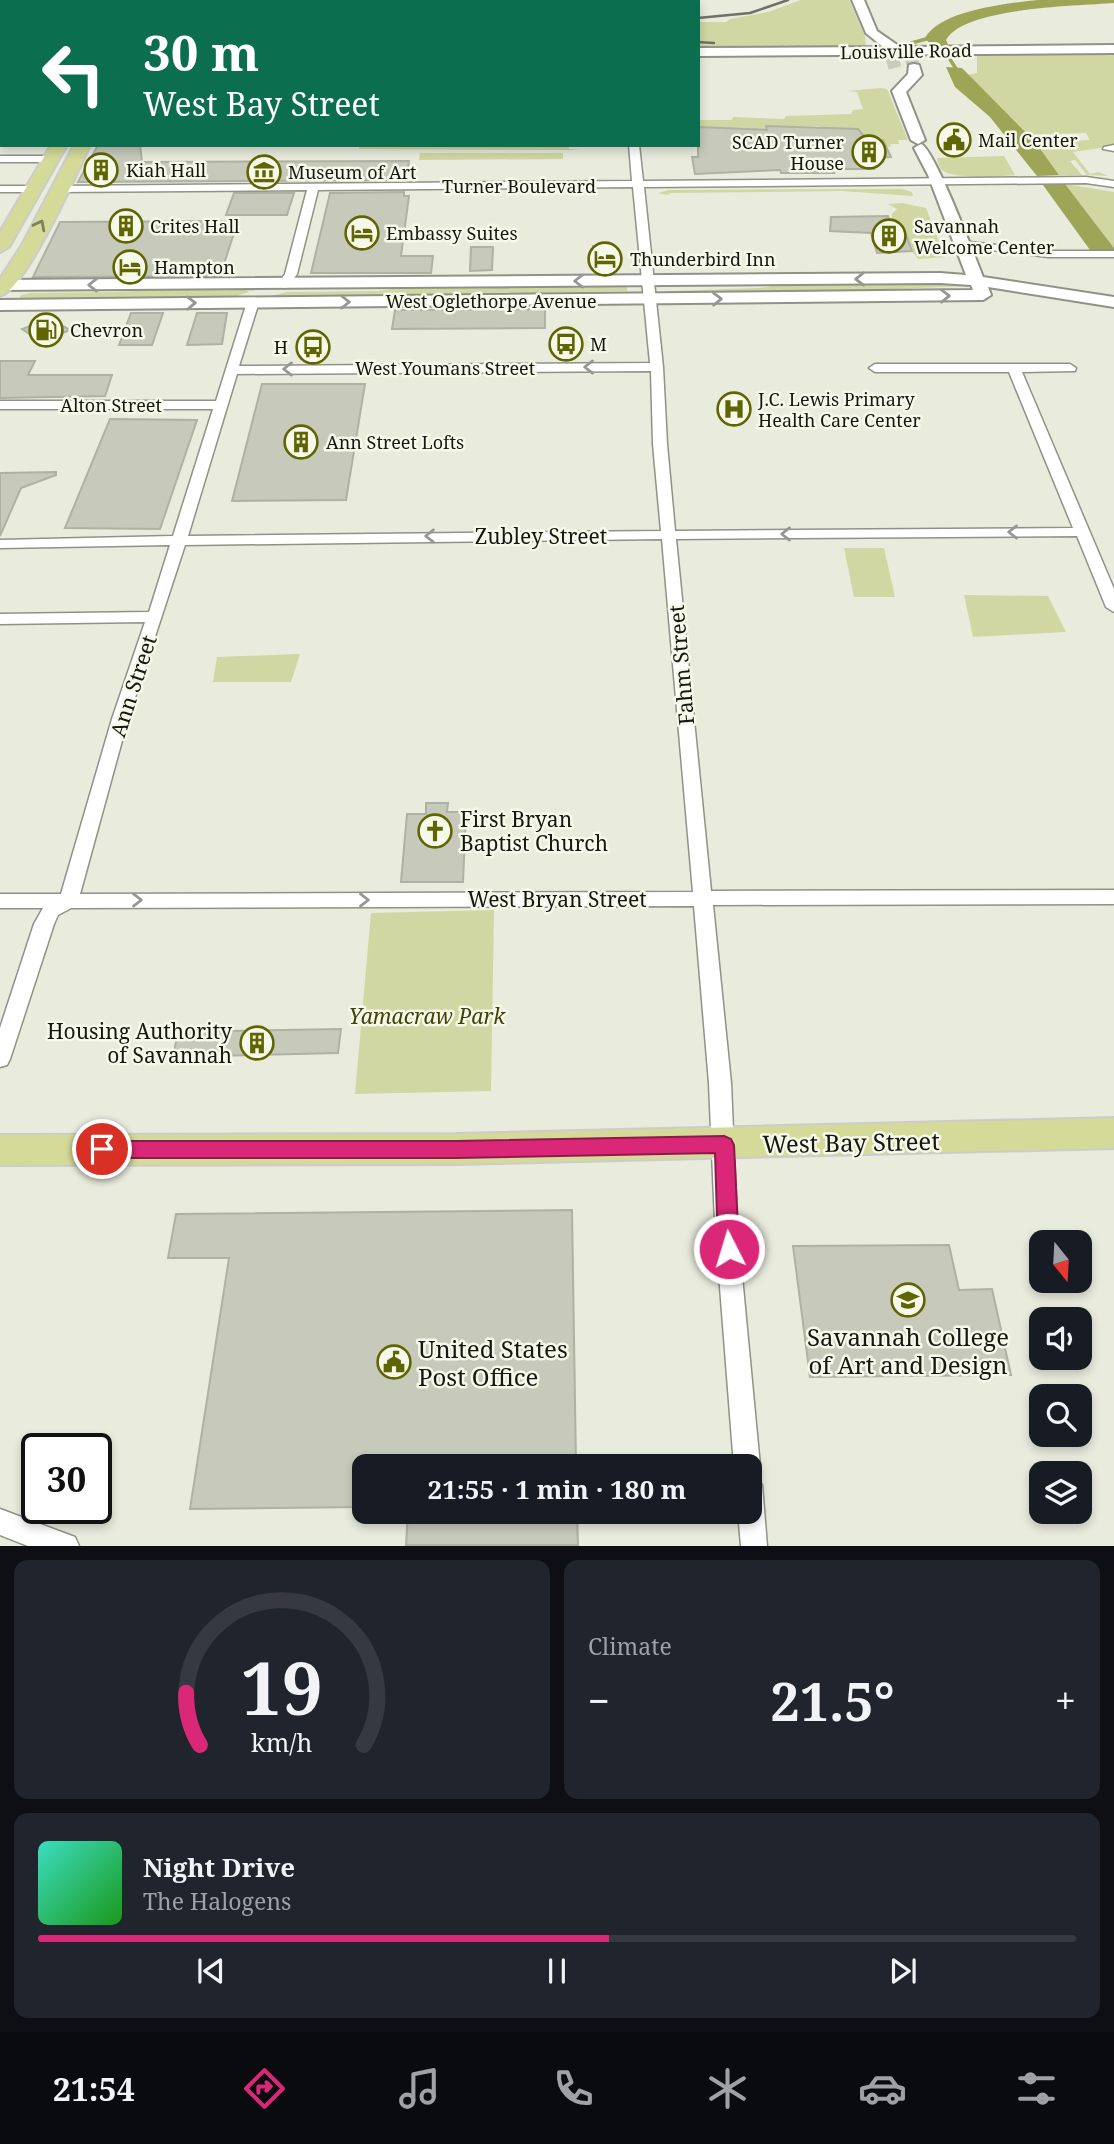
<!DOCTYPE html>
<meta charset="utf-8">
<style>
body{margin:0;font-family:"Noto Serif",serif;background:#20242c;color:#f1f3f6;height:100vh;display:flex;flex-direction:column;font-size:26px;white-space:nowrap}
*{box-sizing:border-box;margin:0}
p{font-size:23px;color:#9ea1a6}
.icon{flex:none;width:38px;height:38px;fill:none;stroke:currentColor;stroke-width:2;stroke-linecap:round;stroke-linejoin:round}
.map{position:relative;height:1546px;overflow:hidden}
.panel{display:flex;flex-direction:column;gap:14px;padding:14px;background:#0d0f14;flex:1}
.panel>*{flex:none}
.top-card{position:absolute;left:0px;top:0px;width:700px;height:147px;box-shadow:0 4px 10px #0003;background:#0b6e4f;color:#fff;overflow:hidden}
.needle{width:46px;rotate:162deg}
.controls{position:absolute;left:1029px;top:1230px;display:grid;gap:14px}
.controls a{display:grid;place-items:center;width:63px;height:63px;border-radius:14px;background:#171b24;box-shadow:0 4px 10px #0003;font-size:35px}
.speed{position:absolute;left:21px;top:1433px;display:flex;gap:14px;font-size:35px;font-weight:700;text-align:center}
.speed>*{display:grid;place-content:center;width:91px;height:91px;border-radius:50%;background:#171b24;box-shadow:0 4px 10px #0003;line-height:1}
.speed .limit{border:4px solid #111;border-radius:10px;background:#fff;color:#111}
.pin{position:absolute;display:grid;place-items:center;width:60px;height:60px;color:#fff;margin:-30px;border:4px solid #fff;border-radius:50%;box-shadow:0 2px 7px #0007}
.me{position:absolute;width:77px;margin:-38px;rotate:355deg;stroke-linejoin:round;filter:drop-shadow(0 0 5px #0008)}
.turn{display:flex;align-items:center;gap:24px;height:147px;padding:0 28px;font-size:32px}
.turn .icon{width:91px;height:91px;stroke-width:2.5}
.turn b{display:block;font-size:49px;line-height:60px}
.big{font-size:52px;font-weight:700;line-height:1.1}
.panel .widget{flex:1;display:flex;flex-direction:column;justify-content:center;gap:10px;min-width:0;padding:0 24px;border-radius:14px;background:#20242c}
.panel .dial{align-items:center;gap:0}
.dial svg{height:182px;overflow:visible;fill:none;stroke:#363941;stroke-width:7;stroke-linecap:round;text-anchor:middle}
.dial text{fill:#f1f3f6;stroke:none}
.song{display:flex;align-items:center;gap:21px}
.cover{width:84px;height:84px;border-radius:10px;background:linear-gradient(135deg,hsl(170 70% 55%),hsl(120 70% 35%))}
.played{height:7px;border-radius:4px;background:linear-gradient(90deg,#db2777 55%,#363941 55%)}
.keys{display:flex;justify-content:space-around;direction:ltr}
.heat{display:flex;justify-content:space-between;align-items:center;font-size:38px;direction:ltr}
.panel .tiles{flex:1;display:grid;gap:14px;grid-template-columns:1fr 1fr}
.widget:last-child{grid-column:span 2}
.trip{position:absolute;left:352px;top:1454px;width:410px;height:70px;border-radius:14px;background:#171b24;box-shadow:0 4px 10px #0003;font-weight:700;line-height:70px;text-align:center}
.tab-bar{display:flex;height:112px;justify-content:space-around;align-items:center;background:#090b0e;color:#9ea1a6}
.tab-bar .icon{width:49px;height:49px}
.tab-bar .active{color:#db2777}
.tab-bar b{font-size:32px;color:#f1f3f6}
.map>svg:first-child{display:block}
.green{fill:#d0d7a2}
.water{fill:#9da556}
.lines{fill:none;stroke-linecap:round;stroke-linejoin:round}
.stream{stroke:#9da556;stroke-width:3.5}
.building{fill:#c7c9bb;stroke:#afb1a4;stroke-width:2}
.secondary-tunnel{stroke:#c9cbbf;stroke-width:13;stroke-dasharray:13 7;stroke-linecap:butt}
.street-casing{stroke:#909286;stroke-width:3}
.secondary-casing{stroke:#909286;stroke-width:4}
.primary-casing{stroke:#cccccb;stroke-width:4}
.street{fill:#fff;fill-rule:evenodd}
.secondary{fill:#fff;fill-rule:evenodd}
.primary{fill:#d4da98;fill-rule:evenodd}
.rail{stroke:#6f7168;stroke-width:2.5}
.oneway{stroke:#7e825c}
.oneway2{stroke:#969794}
.route{fill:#db2777;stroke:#8e194d;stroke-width:2}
.labels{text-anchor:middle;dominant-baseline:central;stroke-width:5;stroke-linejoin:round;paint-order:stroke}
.far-street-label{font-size:18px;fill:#161712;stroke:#f6f8ea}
.far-poi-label{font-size:18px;fill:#161712;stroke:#f6f8ea;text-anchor:start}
.street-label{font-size:21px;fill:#161712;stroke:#f6f8ea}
.poi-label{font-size:21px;fill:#161712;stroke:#f6f8ea;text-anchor:start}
.park-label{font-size:21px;font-style:italic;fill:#404405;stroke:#f6f8ea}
.near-street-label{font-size:24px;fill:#161712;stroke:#f6f8ea}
.near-poi-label{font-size:24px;fill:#161712;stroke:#f6f8ea}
</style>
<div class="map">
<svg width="1114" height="1546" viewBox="0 0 1114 1546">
<rect width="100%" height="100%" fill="#e9ebdd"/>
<!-- green -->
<path class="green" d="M801,0h48l16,36 1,12 -168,1v-27h28l4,-3 38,-7z
M977,54h137v92l-41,6 17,22 9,-2 9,4 -21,-1 -12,-15 -5,1 12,14h-23l-23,-32 54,-3 -4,-7 -59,2 -60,-60 10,-2z
M881,88l6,1 21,51h-10l1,4h-9l1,3h-5l-3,-7 -18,-3 -7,-8h-37l-2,-3h-52v4l-69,-3v-7h34l1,-3 51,2 2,-3 65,-2 2,-4 10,-1 -6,-17 -10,-1z
M359,145h210v4l12,1 -222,-1z
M420,153h143v6l-144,1z
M1004,156l11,19c-15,1 -65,5 -74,-6 -2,-2 -3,-8 -4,-11z
M1065,184l49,8v56z
M902,189l10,3 1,4 -72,-5 -170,2 -4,2 -9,-2 11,-3z
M902,203l24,5 19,49 -27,2 -6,-8 -9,-23 -11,-1v-13l5,-5 -9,-5z
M952,283l17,3 -99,4 -25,5 -174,-1 -1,-3 90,-3 23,-4z
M417,286l198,-1 12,1v5l-96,2 -36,4 -211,2 -13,-3 16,-4 91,-1z
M196,287l44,1 9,4 -22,7h-208l2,-4 9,-2 88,-1z
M844,548h40l11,49h-41z
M964,595l84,1 18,36 -93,5z
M300,654l-9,28h-78l4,-25z
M494,910l-3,181 -136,3 16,-181z"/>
<!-- water -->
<path class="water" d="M1038,0h76v3c-36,3 -150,4 -168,37l8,18 -15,1v-4l-14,-17c15,-28 84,-35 113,-38z
M946,67l16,1 74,75 23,32 -22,1 -47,-59 -35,-30z
M1065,184l49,64v2h-24l-47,-65z"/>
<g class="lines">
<!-- stream -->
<path class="stream" d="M908,44l18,-5
M946,53l12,19"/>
</g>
<!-- building -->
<path class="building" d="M766,126l92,3 9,11h16l8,17 -18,1 3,7h-4l2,4h-42l2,4h-53l-1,-3 -85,4 -3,-17h6v-30l69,3z
M98,145h42l2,17 267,-1 -3,19 -328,2z
M404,192v4h5l-8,60h32l-2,17h-120l19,-80z
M234,193h60l-7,22h-61z
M888,216l4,11h11l9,24 -35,2 -6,-20 -41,-2 1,-14z
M238,221l-18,55 -187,1 27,-55z
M593,246h22l2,18h-22z
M471,247h22l-1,23 -22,1z
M545,309v19l-153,1 3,-19z
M131,313h32l-11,32h-33z
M197,313h30l-5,31 -35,1z
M50,319l20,11 -28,12 -20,-13z
M0,361h35l-7,14h84l-7,21 -105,2z
M262,384h103l-19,116 -114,1z
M110,419l87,1 -37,109 -95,-1z
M56,472v3l-35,13 -21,48v-63z
M426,803h22l-1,9h19l-3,70h-62l6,-68h19z
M341,1029l-3,24 -165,4 5,-25z
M572,1210l4,256h-212v41l-174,2 39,-251h-61l8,-44z
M949,1245l10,45 33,-1 19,86 -201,2 -17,-131z
M408,1512h169l1,33h-172z"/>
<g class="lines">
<!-- secondary-tunnel -->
<path class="secondary-tunnel" d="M892,57l3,11
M911,57l3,11"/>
<defs>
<path id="street" d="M382,0h8l-9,2z
M0,102h2v6h-2z
M0,129h2v6h-2z
M629,145h10l4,36 443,-4 28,4v6l-28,-4 -442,4 19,180 4,77 8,87 398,-3 -64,-156h-134l-6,-4 6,-4h195l6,4 -1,3 -53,1 92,217v23l-8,-5 -29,-71 -401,3 35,352 403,-1v14l-401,1 18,178 6,140 23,243 -4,9 6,10 5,61h-26l-3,-34h11v-46h-15l-19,-243 -6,-140 -15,-177 -623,2 -13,7 -4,9 -44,135 -3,6 -7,2v-39l34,-104 9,-16h-43v-14h61l51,-175 33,-97 -145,2v-10l149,-2 21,-67 -170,3v-8l173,-4 40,-127h-213v-8h216l31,-99 6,-4 6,4 -20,64 411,-3 -17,-176 -315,3 -21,84 -9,13 -4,1 -6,-4 7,-10 22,-84 -249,2 -5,-3 5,-3 574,-5zM651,371l2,73 8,87 -473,5 49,-162zM662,539l31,353 -613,2 48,-175 57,-174z
M1114,145v6l-11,-2 1,-2z
M0,156h52l5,3 -5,3h-52z
M0,186h34l5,3 -5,3h-34z
M962,241l86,10h66v6h-66l-90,-11v-4z
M0,1509l75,28 4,9h-51l-28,-11z"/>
<path id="secondary" d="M852,0h12l13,31 23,16 214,-2v8l-416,3v-8l185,-1 -17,-14z
M0,42h2v8h-2z
M914,64l5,1 3,10 -16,17 19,48 -7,4 -7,-4 -19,-49 16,-17 1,-9z
M921,144c13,4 54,113 62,133l131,20v10l-126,-20 3,8 -8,5 -983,10v-10l973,-10 -2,-5 -31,-2 -940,7v-10l940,-7 26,2 -38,-100 -14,-27z"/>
<path id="primary" d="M145,0h14l-15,2z
M51,145h16l-58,102 -9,5v-20z
M74,145h16c-13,28 -64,144 -90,151v-17l22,-34z
M1114,1118v30l-658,16 -456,1v-30l456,-1z"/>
</defs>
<!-- street casing -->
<use href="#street" class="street-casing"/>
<!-- secondary casing -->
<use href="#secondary" class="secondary-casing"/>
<!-- primary casing -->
<use href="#primary" class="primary-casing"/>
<!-- street -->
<use href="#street" class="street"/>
<!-- secondary -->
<use href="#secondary" class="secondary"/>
<!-- primary -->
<use href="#primary" class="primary"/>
<!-- rail -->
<path class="rail" d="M497,0l3,2
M513,0l7,2
M529,0l10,2
M454,1l5,-1
M472,2l3,-2
M698,18l52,-5 38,-13
M698,42l16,1"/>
</g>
<!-- one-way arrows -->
<defs><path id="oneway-chevron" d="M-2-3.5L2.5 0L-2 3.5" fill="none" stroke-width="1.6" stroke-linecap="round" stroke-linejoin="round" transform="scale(1.75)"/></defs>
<use class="oneway" href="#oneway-chevron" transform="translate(40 225) rotate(-63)"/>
<g class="oneway2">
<use href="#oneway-chevron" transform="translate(860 279) rotate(179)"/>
<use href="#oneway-chevron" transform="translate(579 281) rotate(180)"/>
<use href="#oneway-chevron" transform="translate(93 285) rotate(180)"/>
<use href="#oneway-chevron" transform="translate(945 296) rotate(-1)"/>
<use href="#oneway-chevron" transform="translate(717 299) rotate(-1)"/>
<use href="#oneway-chevron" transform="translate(345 302)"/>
<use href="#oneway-chevron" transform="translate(191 303) rotate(-1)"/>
<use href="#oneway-chevron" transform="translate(589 367) rotate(180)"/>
<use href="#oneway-chevron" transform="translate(288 369) rotate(180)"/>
<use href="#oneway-chevron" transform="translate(1013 532) rotate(180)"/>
<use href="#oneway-chevron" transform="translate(786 534) rotate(180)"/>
<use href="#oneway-chevron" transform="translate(430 536) rotate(180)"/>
<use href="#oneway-chevron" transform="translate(137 900)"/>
<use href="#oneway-chevron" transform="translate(364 900)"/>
</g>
<!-- route -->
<path class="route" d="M724,1136l7,3 3,6 5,104 -3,7 -7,3 -8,-3 -3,-7 -3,-96 -259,5h-354l-7,-3 -3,-6 3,-6 7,-2h354z"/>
<!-- icons -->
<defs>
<symbol id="civic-ring" viewBox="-11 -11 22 22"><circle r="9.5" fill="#f6f8ea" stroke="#5e6501" stroke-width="1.5"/><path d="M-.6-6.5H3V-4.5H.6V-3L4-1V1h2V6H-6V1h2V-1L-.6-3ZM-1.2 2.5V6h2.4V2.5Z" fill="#5e6501"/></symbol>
<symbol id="building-ring" viewBox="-11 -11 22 22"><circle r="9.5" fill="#f6f8ea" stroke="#5e6501" stroke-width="1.5"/><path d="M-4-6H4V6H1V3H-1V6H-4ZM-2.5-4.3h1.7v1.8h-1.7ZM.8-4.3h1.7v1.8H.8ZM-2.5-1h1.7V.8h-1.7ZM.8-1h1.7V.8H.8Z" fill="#5e6501"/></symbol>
<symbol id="museum-ring" viewBox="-11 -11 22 22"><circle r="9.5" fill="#f6f8ea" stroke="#5e6501" stroke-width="1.5"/><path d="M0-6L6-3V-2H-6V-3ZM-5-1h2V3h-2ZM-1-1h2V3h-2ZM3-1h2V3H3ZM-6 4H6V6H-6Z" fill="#5e6501"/></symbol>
<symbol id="hotel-ring" viewBox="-11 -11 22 22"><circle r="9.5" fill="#f6f8ea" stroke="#5e6501" stroke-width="1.5"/><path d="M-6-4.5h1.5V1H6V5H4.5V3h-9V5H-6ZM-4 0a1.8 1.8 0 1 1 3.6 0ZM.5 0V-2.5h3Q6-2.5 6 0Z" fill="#5e6501"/></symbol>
<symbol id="fuel-ring" viewBox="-11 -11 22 22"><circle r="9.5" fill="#f6f8ea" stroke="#5e6501" stroke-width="1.5"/><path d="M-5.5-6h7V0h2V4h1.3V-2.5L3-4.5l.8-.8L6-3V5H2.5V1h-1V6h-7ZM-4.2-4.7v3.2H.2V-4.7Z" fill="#5e6501"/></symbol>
<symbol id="bus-ring" viewBox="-11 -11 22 22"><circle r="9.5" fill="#f6f8ea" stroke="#5e6501" stroke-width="1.5"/><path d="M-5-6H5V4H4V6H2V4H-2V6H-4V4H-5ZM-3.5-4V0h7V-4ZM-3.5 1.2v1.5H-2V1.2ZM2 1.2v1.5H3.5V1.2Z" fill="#5e6501"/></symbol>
<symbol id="hospital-ring" viewBox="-11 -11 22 22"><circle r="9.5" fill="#f6f8ea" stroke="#5e6501" stroke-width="1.5"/><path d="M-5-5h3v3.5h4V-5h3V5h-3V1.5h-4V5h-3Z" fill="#5e6501"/></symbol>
<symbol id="church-ring" viewBox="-11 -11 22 22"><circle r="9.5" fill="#f6f8ea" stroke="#5e6501" stroke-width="1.5"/><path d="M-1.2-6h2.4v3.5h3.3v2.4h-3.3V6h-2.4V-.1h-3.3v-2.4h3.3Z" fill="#5e6501"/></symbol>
<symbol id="university-ring" viewBox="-11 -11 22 22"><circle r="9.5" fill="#f6f8ea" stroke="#5e6501" stroke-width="1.5"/><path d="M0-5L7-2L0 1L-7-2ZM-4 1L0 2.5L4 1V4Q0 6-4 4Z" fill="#5e6501"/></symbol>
</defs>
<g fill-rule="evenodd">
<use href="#civic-ring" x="935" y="121" width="38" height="38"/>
<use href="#building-ring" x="850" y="133" width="38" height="38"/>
<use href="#building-ring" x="82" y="151" width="38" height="38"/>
<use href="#museum-ring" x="245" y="153" width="38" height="38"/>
<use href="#building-ring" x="107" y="207" width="38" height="38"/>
<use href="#hotel-ring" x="343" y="214" width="38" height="38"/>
<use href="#building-ring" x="870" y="217" width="38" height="38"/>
<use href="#hotel-ring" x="586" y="240" width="38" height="38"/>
<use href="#hotel-ring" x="111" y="248" width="38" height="38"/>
<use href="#fuel-ring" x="27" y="311" width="38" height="38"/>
<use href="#bus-ring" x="547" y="325" width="38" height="38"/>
<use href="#bus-ring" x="294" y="328" width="38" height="38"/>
<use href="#hospital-ring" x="715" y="390" width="38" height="38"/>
<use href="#building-ring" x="282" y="423" width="38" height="38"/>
<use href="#church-ring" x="416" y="812" width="38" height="38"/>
<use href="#building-ring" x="238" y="1024" width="38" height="38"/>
<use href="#university-ring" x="889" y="1281" width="38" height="38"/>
<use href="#civic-ring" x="375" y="1343" width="38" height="38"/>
</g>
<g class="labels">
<!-- far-street labels -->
<g class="far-street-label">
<text transform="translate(906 51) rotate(-1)">Louisville Road</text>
<text x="519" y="186">Turner Boulevard</text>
<text x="491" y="301">West Oglethorpe Avenue</text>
<text x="445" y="368">West Youmans Street</text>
<text x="111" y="405">Alton Street</text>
</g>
<!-- far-poi labels -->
<g class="far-poi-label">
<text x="978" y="140">Mail Center</text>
<text x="844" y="142" text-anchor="end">SCAD Turner<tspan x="844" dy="21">House</tspan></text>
<text x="126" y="170">Kiah Hall</text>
<text x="288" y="172">Museum of Art</text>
<text x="150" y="226">Crites Hall</text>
<text x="914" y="226">Savannah<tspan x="914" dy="21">Welcome Center</tspan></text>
<text x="386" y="233">Embassy Suites</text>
<text x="630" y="259">Thunderbird Inn</text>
<text x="154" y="267">Hampton</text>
<text x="70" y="330">Chevron</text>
<text x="590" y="344">M</text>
<text x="288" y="347" text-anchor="end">H</text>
<text x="758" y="399">J.C. Lewis Primary<tspan x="758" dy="21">Health Care Center</tspan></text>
<text x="326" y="442">Ann Street Lofts</text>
</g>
<!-- street labels -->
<g class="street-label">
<text x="541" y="536">Zubley Street</text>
<text transform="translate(681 665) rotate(-95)">Fahm Street</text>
<text transform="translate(133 686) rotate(-72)">Ann Street</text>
<text x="557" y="899">West Bryan Street</text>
</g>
<!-- poi labels -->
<g class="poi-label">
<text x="460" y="819">First Bryan<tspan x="460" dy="24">Baptist Church</tspan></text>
<text x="232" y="1031" text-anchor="end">Housing Authority<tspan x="232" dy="24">of Savannah</tspan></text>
</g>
<!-- park labels -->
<g class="park-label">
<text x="427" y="1016">Yamacraw Park</text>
</g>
<!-- near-street labels -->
<g class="near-street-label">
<text transform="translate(851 1142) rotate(-1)">West Bay Street</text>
</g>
<!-- near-poi labels -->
<g class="near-poi-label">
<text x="908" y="1336">Savannah College<tspan x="908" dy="28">of Art and Design</tspan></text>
<text x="418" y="1348" text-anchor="start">United States<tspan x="418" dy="28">Post Office</tspan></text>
</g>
</g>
</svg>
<div class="controls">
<a><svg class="needle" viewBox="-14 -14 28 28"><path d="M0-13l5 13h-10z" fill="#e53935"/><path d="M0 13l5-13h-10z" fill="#9ea1a6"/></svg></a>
<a><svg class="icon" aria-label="sound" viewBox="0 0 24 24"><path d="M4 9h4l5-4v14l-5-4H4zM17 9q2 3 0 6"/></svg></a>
<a><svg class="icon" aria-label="search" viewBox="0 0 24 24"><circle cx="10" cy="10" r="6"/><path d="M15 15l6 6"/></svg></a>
<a><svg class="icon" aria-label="layers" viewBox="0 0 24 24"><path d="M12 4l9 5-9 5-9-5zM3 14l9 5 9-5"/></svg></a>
</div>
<div class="speed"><div class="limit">30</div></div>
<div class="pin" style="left:102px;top:1149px;background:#d93025"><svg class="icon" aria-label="arrive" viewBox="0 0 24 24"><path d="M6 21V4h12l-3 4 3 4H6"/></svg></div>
<svg class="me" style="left:729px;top:1249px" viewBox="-20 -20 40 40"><circle r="17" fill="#db2777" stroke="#fff" stroke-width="3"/><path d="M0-11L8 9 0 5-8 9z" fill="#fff"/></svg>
<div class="trip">21:55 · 1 min · 180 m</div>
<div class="top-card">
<div class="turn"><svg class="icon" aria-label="left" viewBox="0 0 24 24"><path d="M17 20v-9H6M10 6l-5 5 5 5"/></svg><div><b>30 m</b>West Bay Street</div></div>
</div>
</div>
<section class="panel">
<div class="tiles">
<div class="widget dial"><svg viewBox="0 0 100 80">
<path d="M14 69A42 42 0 1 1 86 69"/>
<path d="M14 69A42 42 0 0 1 8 46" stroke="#db2777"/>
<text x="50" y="56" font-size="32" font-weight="700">19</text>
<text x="50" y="72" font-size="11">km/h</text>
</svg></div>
<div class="widget"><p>Climate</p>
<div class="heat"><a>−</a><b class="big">21.5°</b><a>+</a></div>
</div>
<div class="widget">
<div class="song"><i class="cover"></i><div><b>Night Drive</b><p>The Halogens</p></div></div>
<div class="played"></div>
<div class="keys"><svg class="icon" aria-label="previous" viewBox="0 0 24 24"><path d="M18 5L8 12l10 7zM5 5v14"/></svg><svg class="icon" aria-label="pause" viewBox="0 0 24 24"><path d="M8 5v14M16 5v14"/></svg><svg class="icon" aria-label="next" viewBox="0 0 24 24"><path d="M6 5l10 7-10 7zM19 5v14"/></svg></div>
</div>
</div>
</section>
<nav class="tab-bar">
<b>21:54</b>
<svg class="icon active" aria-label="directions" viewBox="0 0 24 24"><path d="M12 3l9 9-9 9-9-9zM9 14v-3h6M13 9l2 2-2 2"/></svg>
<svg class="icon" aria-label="music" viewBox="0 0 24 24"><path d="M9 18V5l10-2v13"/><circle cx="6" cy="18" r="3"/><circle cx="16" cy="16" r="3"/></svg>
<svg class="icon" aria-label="phone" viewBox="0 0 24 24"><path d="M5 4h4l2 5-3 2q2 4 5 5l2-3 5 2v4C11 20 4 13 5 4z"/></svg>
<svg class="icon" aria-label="climate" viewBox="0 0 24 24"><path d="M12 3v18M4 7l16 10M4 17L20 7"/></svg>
<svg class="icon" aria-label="car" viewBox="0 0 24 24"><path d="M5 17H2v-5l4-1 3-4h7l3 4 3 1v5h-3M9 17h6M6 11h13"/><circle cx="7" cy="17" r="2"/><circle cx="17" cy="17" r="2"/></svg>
<svg class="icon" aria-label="filters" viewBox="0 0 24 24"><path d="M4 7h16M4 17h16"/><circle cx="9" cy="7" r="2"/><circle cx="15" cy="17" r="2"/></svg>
</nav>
